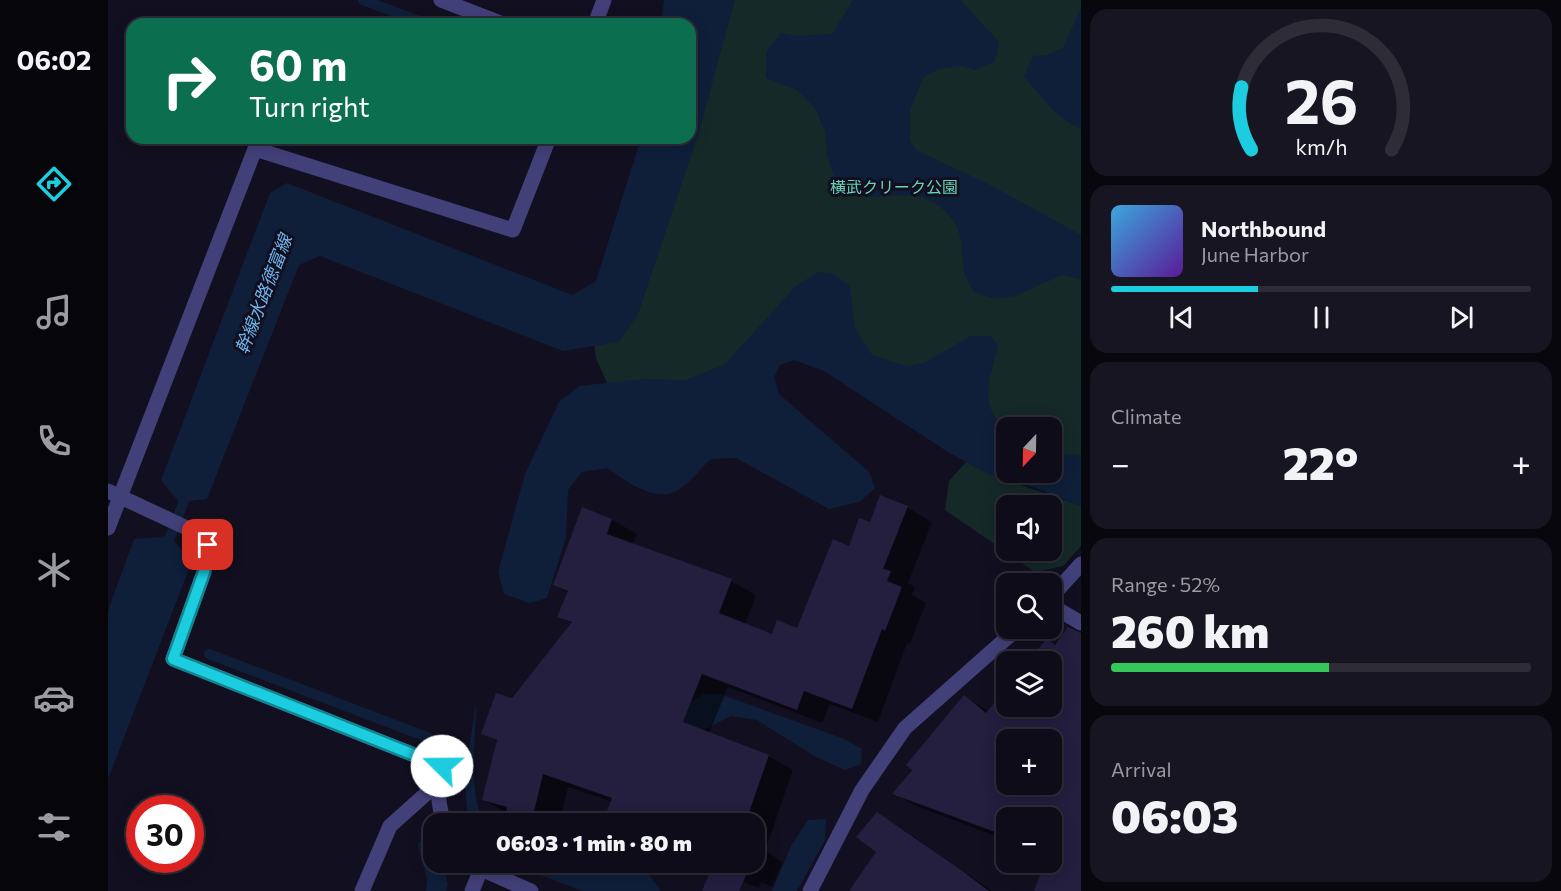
<!DOCTYPE html>
<meta charset="utf-8">
<style>
body{margin:0;font-family:Commissioner,"Noto Sans JP",sans-serif;background:#171521;color:#f1f3f6;height:100vh;display:flex;flex-direction:column;font-size:22px;white-space:nowrap}
*{box-sizing:border-box;margin:0}
p{font-size:20px;color:#9b9ba2}
.icon{flex:none;width:33px;height:33px;fill:none;stroke:currentColor;stroke-width:2;stroke-linecap:round;stroke-linejoin:round}
.map{position:relative;flex:1;overflow:hidden}
.details{display:flex;flex-direction:column;gap:9px;padding:9px;background:#08070d;width:480px}
.details>*{flex:none}
.hud{position:absolute;left:18px;top:18px;width:570px;height:126px;border-radius:18px;box-shadow:0 3px 15px #0003,0 0 0 2px #2e2c37;background:#0b6e4f;color:#fff;overflow:hidden}
.needle{width:39px;rotate:202deg}
.fabs{position:absolute;left:888px;top:417px;display:grid;gap:12px}
.fabs a{display:grid;place-items:center;width:66px;height:66px;border-radius:12px;background:#0e0c18;box-shadow:0 3px 15px #0003,0 0 0 2px #2e2c37;font-size:30px}
.speed{position:absolute;left:18px;top:795px;display:flex;gap:12px;font-size:30px;font-weight:700;text-align:center}
.speed>*{display:grid;place-content:center;width:78px;height:78px;border-radius:50%;background:#0e0c18;box-shadow:0 3px 15px #0003,0 0 0 2px #2e2c37;line-height:1}
.speed .limit{border:9px solid #d22;background:#fff;color:#111}
.pin{position:absolute;display:grid;place-items:center;width:51px;height:51px;color:#fff;margin:-26px;border-radius:12px;box-shadow:0 3px 9px #0006}
.me{position:absolute;width:66px;margin:-33px;rotate:292deg;stroke-linejoin:round;filter:drop-shadow(0 0 4px #0008)}
.turn{display:flex;align-items:center;gap:21px;height:126px;padding:0 24px;font-size:27px}
.turn .icon{width:78px;height:78px;stroke-width:2.5}
.turn b{display:block;font-size:42px;line-height:51px}
.big{font-size:45px;font-weight:800;line-height:1.1}
.details .tile{flex:1;display:flex;flex-direction:column;justify-content:center;gap:9px;min-width:0;padding:0 21px;border-radius:18px;background:#171521}
.details .dial{align-items:center;gap:0}
.dial svg{height:156px;overflow:visible;fill:none;stroke:#2e2c37;stroke-width:7;stroke-linecap:round;text-anchor:middle}
.dial text{fill:#f1f3f6;stroke:none}
.song{display:flex;align-items:center;gap:18px}
.cover{width:72px;height:72px;border-radius:9px;background:linear-gradient(135deg,hsl(200 70% 55%),hsl(270 70% 35%))}
.played{height:6px;border-radius:3px;background:linear-gradient(90deg,#1bcddf 35%,#2e2c37 35%)}
.keys{display:flex;justify-content:space-around;direction:ltr}
.heat{display:flex;justify-content:space-between;align-items:center;font-size:33px;direction:ltr}
.charge{height:9px;border-radius:4px;background:linear-gradient(90deg,#34c759 52%,#2e2c37 0)}
.trip{position:absolute;left:315px;top:813px;width:342px;height:60px;border-radius:18px;background:#0e0c18;box-shadow:0 3px 15px #0003,0 0 0 2px #2e2c37;font-weight:800;line-height:60px;text-align:center}
main{display:flex;flex:1;min-height:0}
.tab-bar{display:flex;flex-direction:column;width:108px;justify-content:space-around;align-items:center;background:#06050a;color:#9b9ba2}
.tab-bar .icon{width:42px;height:42px}
.tab-bar .selected{color:#1bcddf}
.tab-bar b{font-size:27px;color:#f1f3f6}
.map>svg:first-child{display:block}
.green{fill:#142928;fill-rule:evenodd}
.water{fill:#0f1f3a}
.shadow{fill:#0007}
.lines{fill:none;stroke-linecap:round;stroke-linejoin:round}
.stream{stroke:#0f1f3a;stroke-width:10}
.building{fill:#241e3f;fill-rule:evenodd}
.minor{stroke:#424079;stroke-width:15}
.route-casing{stroke:#128591;stroke-width:15}
.route{stroke:#1bcddf;stroke-width:10}
.labels{text-anchor:middle;dominant-baseline:central;stroke-width:6;stroke-linejoin:round;paint-order:stroke}
.park-label{font-size:16px;fill:#69d1b6;stroke:#121020}
.water-label{font-size:18px;font-style:italic;fill:#6eb4ed;stroke:#121020}
</style>
<main>
<nav class="tab-bar">
<b>06:02</b>
<svg class="icon selected" aria-label="directions" viewBox="0 0 24 24"><path d="M12 3l9 9-9 9-9-9zM9 14v-3h6M13 9l2 2-2 2"/></svg>
<svg class="icon" aria-label="music" viewBox="0 0 24 24"><path d="M9 18V5l10-2v13"/><circle cx="6" cy="18" r="3"/><circle cx="16" cy="16" r="3"/></svg>
<svg class="icon" aria-label="phone" viewBox="0 0 24 24"><path d="M5 4h4l2 5-3 2q2 4 5 5l2-3 5 2v4C11 20 4 13 5 4z"/></svg>
<svg class="icon" aria-label="climate" viewBox="0 0 24 24"><path d="M12 3v18M4 7l16 10M4 17L20 7"/></svg>
<svg class="icon" aria-label="car" viewBox="0 0 24 24"><path d="M5 17H2v-5l4-1 3-4h7l3 4 3 1v5h-3M9 17h6M6 11h13"/><circle cx="7" cy="17" r="2"/><circle cx="17" cy="17" r="2"/></svg>
<svg class="icon" aria-label="filters" viewBox="0 0 24 24"><path d="M4 7h16M4 17h16"/><circle cx="9" cy="7" r="2"/><circle cx="15" cy="17" r="2"/></svg>
</nav>
<div class="map">
<svg width="973" height="891" viewBox="0 0 973 891">
<rect width="100%" height="100%" fill="#121020"/>
<!-- green -->
<path class="green" d="M600,0h373v471l-29,-10v-33h-46v18l-229,-110 -103,82 -67,-35 -11,-25 -5,-35 99,-185z
M858,462c36,20 77,29 115,44v40l-18,20 -28,6 -90,-62 4,-29zM898,506h46v44h-46z"/>
<!-- water -->
<path class="water" d="M556,0h71l-37,135 -60,179 -19,28 -56,9 -243,-95 -21,9 -92,234 -28,3 -18,-22 109,-287 17,-10 285,112 24,-14 45,-143h49v-114h-29z
M745,0h110v3l36,39 -4,19 -19,9 -15,-4 -23,3 -15,9 -13,32v31l6,9 76,36 89,49v44l-19,-4 -47,21 -21,3 -20,-7c-3,-5 -7,-11 -9,-16 -5,-18 0,-38 -11,-54 -32,-47 -76,-14 -114,-30l-13,-37 -2,-24 -10,-23 -18,-18 -31,-12v-25l15,-20 16,3 35,-2z
M973,8v121c-26,-11 -39,-32 -57,-53l9,-20 14,-1 16,-7z
M710,272l16,2 16,12 5,42 17,27 34,11 18,-3 47,-27h19l8,9c-8,34 -20,59 8,85v42h46v-18l29,1v51l-48,-19 -43,-12 -42,-23 -124,-81 -30,-11 -14,5 -6,12 5,17 90,78 6,16 -16,14 -30,7 -93,-51 -25,1c-10,9 -19,22 -31,30 -24,16 -53,-8 -73,-21l-25,4 -14,18 -2,47 -19,61 -17,5 -26,-9 -6,-22 27,-98 34,-72 20,-16 64,-7 43,1 39,-16 70,-77z
M61,536l23,25 -84,218v-168l26,-72z
M595,694h17l124,45 18,10 -1,15 -16,6 -29,-13 -59,-37 -26,-4 -32,16 -56,89 42,-115z
M368,703c0,31 -9,98 10,120h-16c-10,-38 1,-81 6,-120z
M718,819l-1,21 -28,51h-25l19,-45 17,-26z
M318,830l7,9 1,23 9,1 5,22 -2,6h-20l1,-12 -9,-34z
M409,863h26l25,7 26,2 15,-9h41l-3,9 14,19h-79l-49,-19z"/>
<!-- shadow -->
<path class="shadow" d="M799,507l25,15 -24,61 7,4 -3,8 14,8 -16,41 -3,-1 -29,79 -48,-18 -8,19 -94,-36 -19,46 59,23 25,14 -28,81 18,11 -11,25 -11,-5 -2,6 -68,-26h63v-38h-150l8,-22 -44,-15 -9,37h-42l-10,-6v-5l-23,-13 14,-58 -15,-9 89,-109 -13,-8 10,-23 -14,-8 28,-76 29,11 25,14 -4,11 98,36 25,14 -11,30 28,11 24,-6 53,-82 21,-24z
M972,634l1,67 -33,39h-42v44h46v-8l9,3 20,-51v163h-45l16,-29v-44h-46v22l-90,-34 -22,-13 70,-96 25,14 17,-21v16h46v-44l-4,-22 9,5z
M769,814l23,13 92,64h-133l19,-40z"/>
<g class="lines">
<!-- stream -->
<path class="stream" d="M255,0l64,24
M57,551l23,-61
M101,654l223,85"/>
</g>
<!-- building -->
<path class="building" d="M772,495l28,11 -25,63 8,2 -4,10 15,6 -17,44 -3,-2 -30,80 -48,-18 -7,19 -95,-36 -19,48 86,33 -24,69h-143l10,-26 -69,-24 -12,50 -26,-6 2,-11 -25,-7 15,-60 -16,-6 15,-41 16,5 60,-76 -15,-5 11,-26 -15,-6 29,-78 30,12 -5,15 125,45 -13,34 53,21 5,-14 20,8 36,-89 16,7 10,-28 11,4z
M960,627l13,6v258h-47l11,-29h7v-44h-46v18l-114,-42 20,-24 -6,-5 58,-70 22,18 20,-25v18h46v-44h-24l19,-24 8,7zM898,740h46v44h-46z
M769,812l80,55 32,24h-140l27,-39 -20,-15z
M646,827l12,4 -12,25z
M593,862h51l-13,29h-37l10,-24z"/>
<g class="lines">
<!-- minor -->
<path class="minor" d="M333,0l62,24
M487,24l9,-24
M0,491l81,38 19,16 -4,27 -31,87 269,107c-6,21 -4,37 2,58
M0,528l147,-379 258,81 36,-92
M944,596l29,-32
M944,606l29,17
M366,862l7,7 50,22
M254,891l28,-65 47,-42
M364,891l9,-22
M702,891l52,-101 43,-62 113,-100"/>
</g>
<g class="lines">
<defs>
<path id="route" d="M100,545l-4,27 -31,87 269,107"/>
</defs>
<!-- route casing -->
<use href="#route" class="route-casing"/>
<!-- route -->
<use href="#route" class="route"/>
</g>
<g class="labels">
<!-- park labels -->
<g class="park-label">
<text x="786" y="186">横武クリーク公園</text>
</g>
<!-- water labels -->
<g class="water-label">
<text transform="translate(155 294) rotate(-69)">幹線水路徳富線</text>
</g>
</g>
</svg>
<div class="fabs">
<a><svg class="needle" viewBox="-14 -14 28 28"><path d="M0-13l5 13h-10z" fill="#e53935"/><path d="M0 13l5-13h-10z" fill="#9b9ba2"/></svg></a>
<a><svg class="icon" aria-label="sound" viewBox="0 0 24 24"><path d="M4 9h4l5-4v14l-5-4H4zM17 9q2 3 0 6"/></svg></a>
<a><svg class="icon" aria-label="search" viewBox="0 0 24 24"><circle cx="10" cy="10" r="6"/><path d="M15 15l6 6"/></svg></a>
<a><svg class="icon" aria-label="layers" viewBox="0 0 24 24"><path d="M12 4l9 5-9 5-9-5zM3 14l9 5 9-5"/></svg></a>
<a>+</a>
<a>−</a>
</div>
<div class="speed"><div class="limit">30</div></div>
<div class="pin" style="left:100px;top:545px;background:#d93025"><svg class="icon" aria-label="arrive" viewBox="0 0 24 24"><path d="M6 21V4h12l-3 4 3 4H6"/></svg></div>
<svg class="me" style="left:334px;top:766px" viewBox="-20 -20 40 40"><circle r="19" fill="#fff"/><path d="M0-13L10 11 0 6-10 11z" fill="#1bcddf"/></svg>
<div class="trip">06:03 · 1 min · 80 m</div>
<div class="hud">
<div class="turn"><svg class="icon" aria-label="right" viewBox="0 0 24 24"><path d="M7 20v-9h11M14 6l5 5-5 5"/></svg><div><b>60 m</b>Turn right</div></div>
</div>
</div>
<section class="details">
<div class="tile dial"><svg viewBox="0 0 100 80">
<path d="M14 69A42 42 0 1 1 86 69"/>
<path d="M14 69A42 42 0 0 1 9 37" stroke="#1bcddf"/>
<text x="50" y="56" font-size="32" font-weight="700">26</text>
<text x="50" y="72" font-size="11">km/h</text>
</svg></div>
<div class="tile">
<div class="song"><i class="cover"></i><div><b>Northbound</b><p>June Harbor</p></div></div>
<div class="played"></div>
<div class="keys"><svg class="icon" aria-label="previous" viewBox="0 0 24 24"><path d="M18 5L8 12l10 7zM5 5v14"/></svg><svg class="icon" aria-label="pause" viewBox="0 0 24 24"><path d="M8 5v14M16 5v14"/></svg><svg class="icon" aria-label="next" viewBox="0 0 24 24"><path d="M6 5l10 7-10 7zM19 5v14"/></svg></div>
</div>
<div class="tile"><p>Climate</p>
<div class="heat"><a>−</a><b class="big">22°</b><a>+</a></div>
</div>
<div class="tile"><p>Range · 52%</p><b class="big">260 km</b><div class="charge"></div></div>
<div class="tile"><p>Arrival</p><b class="big">06:03</b></div>
</section>
</main>
